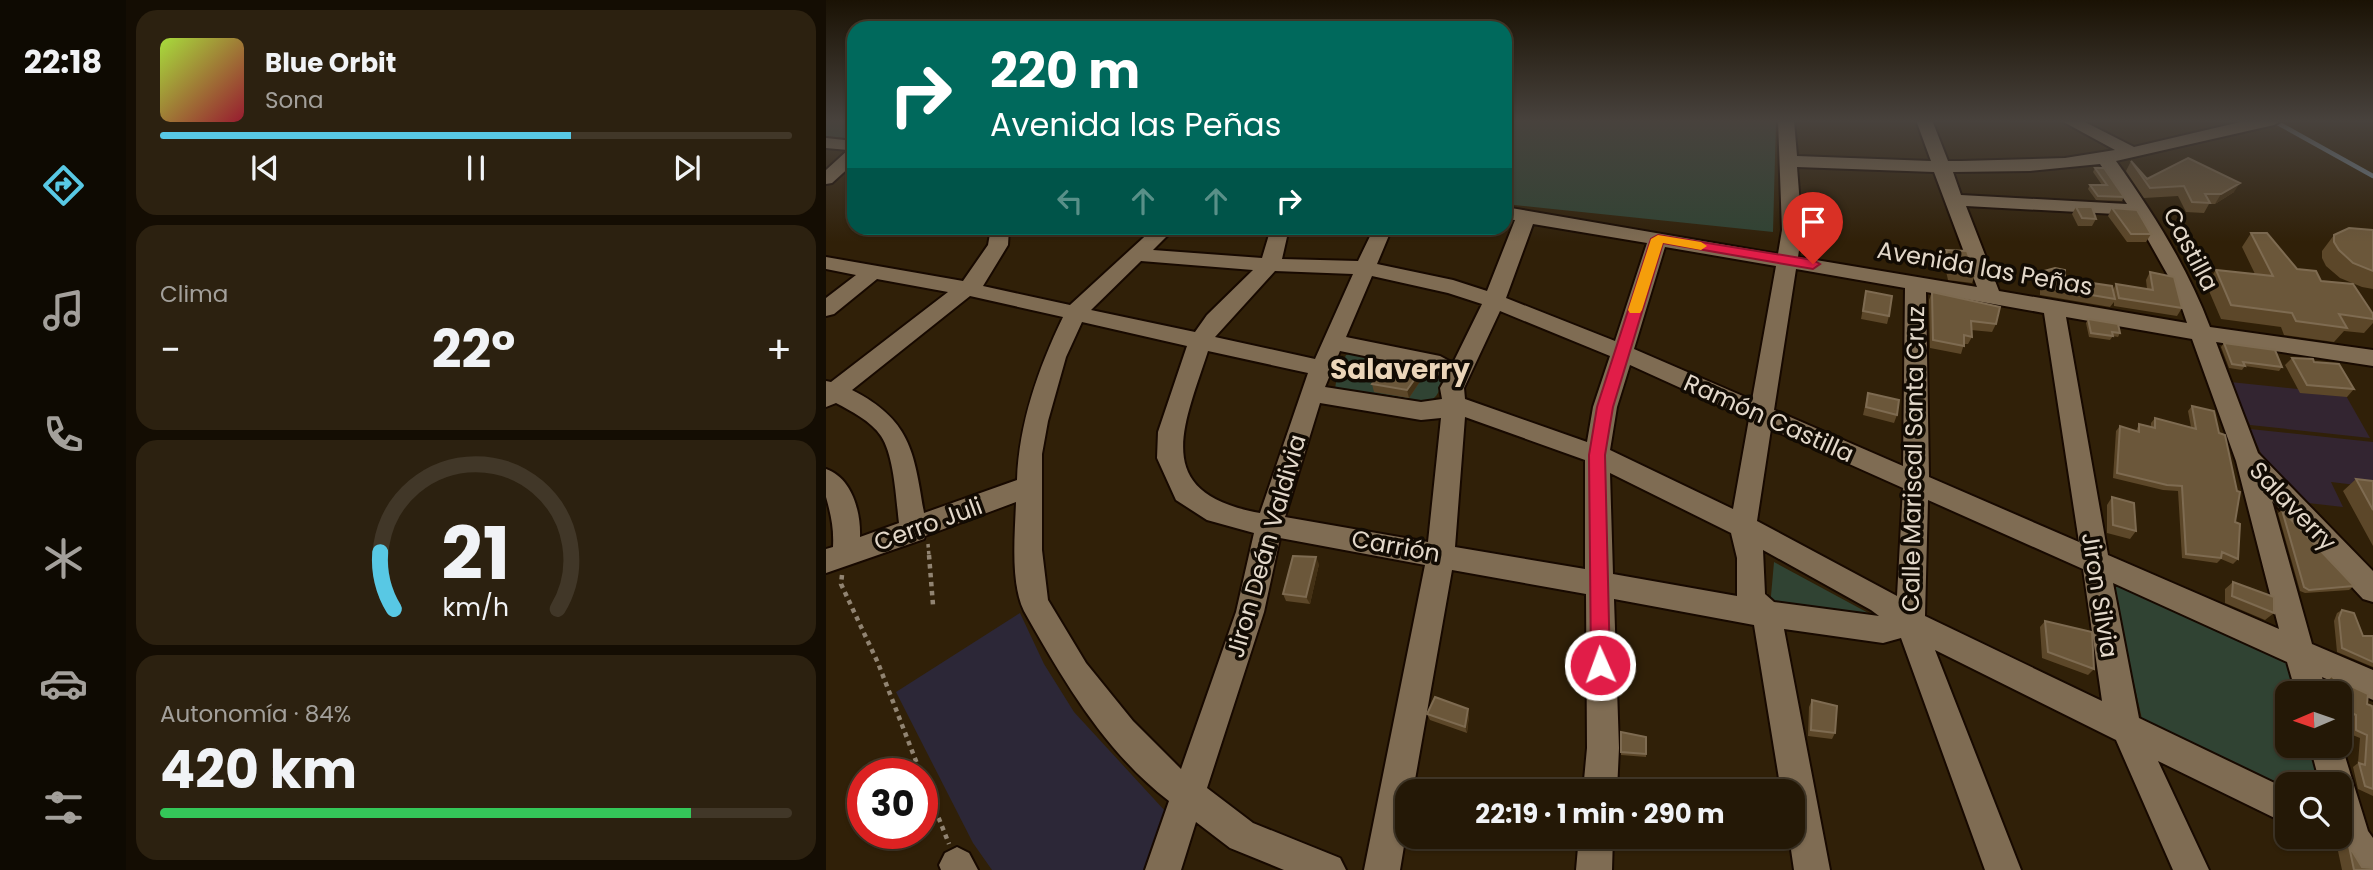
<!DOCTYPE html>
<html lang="es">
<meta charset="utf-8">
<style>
body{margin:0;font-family:Poppins,sans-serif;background:#2c2110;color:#f1f3f6;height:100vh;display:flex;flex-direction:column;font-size:26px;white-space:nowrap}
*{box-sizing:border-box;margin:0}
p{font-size:23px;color:#a3a09b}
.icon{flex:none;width:38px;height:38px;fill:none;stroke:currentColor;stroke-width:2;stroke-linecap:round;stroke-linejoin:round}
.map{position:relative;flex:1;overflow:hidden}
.details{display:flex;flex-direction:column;gap:10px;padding:10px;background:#140d03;width:700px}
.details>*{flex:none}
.hud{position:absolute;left:21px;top:21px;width:665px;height:214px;border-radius:21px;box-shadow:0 2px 5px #0004,0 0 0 2px #413728;background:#00695c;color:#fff;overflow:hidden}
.needle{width:46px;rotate:268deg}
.buttons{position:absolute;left:1449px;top:681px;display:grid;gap:14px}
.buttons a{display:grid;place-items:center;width:77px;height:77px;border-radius:14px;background:#241806;box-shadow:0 2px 5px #0004,0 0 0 2px #413728;font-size:35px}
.speed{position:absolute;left:21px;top:758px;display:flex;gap:14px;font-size:35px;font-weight:700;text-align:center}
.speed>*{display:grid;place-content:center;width:91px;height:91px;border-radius:50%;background:#241806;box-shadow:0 2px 5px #0004,0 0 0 2px #413728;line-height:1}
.speed .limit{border:10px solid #d22;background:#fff;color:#111}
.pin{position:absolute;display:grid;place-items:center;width:60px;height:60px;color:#fff;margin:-72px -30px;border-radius:50% 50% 50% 0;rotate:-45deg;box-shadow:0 0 7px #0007}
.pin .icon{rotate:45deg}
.me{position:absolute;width:77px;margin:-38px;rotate:358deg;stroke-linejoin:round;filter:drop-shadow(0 0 5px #0008)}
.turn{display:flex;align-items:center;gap:24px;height:147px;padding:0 28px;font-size:32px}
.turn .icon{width:91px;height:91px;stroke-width:2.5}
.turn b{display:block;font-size:49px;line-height:60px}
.lanes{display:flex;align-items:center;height:66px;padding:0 28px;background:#0003;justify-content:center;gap:35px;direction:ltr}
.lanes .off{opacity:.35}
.big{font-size:52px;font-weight:700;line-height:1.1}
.details .widget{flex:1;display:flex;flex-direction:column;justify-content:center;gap:10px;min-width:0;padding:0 24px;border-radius:21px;background:#2c2110}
.details .dial{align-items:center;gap:0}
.dial svg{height:182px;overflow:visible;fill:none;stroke:#413728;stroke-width:7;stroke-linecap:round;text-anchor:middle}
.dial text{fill:#f1f3f6;stroke:none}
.song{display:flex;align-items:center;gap:21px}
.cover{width:84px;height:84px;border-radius:10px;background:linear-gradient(135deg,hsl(80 70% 55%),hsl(350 70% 35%))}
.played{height:7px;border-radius:4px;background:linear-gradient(90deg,#58c8e4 65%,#413728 65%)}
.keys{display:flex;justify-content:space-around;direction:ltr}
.heat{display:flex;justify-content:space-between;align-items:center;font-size:38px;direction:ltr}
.charge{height:10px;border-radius:5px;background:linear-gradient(90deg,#34c759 84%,#413728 0)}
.trip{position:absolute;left:569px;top:779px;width:410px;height:70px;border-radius:21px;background:#241806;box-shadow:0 2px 5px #0004,0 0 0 2px #413728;font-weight:700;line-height:70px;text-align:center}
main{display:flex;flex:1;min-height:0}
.tabs{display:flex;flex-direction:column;width:126px;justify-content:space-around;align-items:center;background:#0e0a02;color:#a3a09b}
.tabs .icon{width:49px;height:49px}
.tabs .on{color:#58c8e4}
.tabs b{font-size:32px;color:#f1f3f6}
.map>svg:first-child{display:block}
.industrial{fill:#332531}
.education{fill:#2c2737}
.green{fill:#304333}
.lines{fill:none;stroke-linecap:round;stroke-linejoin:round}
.stream{stroke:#728492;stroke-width:4.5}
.minor-casing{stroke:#170900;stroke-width:4}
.path-far1{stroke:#918472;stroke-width:3.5;stroke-dasharray:3.5 3.5;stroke-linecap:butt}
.path{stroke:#918472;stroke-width:4.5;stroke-dasharray:4.5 4.5;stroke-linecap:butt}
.minor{fill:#7f6c53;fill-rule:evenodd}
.wall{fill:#5c4729}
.shaded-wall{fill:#443115}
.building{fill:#6b573a;stroke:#7e6b51;stroke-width:2}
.route{fill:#e11d48;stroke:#92132f;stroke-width:2}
.slow{fill:#f59e0b}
.labels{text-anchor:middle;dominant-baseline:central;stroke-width:7;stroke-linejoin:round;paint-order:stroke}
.street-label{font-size:24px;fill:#e3d8ca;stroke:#120b03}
.quarter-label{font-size:28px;font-weight:bold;fill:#ebd5b9;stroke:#120b03}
</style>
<main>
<nav class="tabs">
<b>22:18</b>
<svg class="icon on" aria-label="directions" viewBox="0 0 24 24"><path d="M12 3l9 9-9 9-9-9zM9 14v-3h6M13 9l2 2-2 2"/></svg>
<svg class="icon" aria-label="music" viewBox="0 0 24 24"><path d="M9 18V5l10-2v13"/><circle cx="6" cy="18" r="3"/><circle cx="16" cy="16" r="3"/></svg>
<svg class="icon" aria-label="phone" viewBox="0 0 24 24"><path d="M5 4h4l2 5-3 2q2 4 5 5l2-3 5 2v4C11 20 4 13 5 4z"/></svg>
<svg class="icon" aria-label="climate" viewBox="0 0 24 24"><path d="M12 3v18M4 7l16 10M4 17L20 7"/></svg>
<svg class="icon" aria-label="car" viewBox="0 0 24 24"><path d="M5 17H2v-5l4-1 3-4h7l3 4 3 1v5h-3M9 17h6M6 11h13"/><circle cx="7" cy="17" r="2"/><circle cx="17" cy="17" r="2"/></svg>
<svg class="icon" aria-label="filters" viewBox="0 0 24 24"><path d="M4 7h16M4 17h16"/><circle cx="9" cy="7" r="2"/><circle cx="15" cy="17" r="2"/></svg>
</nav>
<section class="details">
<div class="widget">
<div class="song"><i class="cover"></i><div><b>Blue Orbit</b><p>Sona</p></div></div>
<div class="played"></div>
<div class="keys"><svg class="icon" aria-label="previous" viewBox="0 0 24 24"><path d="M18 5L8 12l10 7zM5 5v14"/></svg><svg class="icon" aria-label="pause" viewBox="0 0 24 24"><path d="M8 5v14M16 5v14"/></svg><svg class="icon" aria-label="next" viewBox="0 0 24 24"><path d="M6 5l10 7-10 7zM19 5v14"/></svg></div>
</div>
<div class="widget"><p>Clima</p>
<div class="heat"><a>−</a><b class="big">22°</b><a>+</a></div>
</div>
<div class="widget dial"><svg viewBox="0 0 100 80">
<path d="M14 69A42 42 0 1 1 86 69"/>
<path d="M14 69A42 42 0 0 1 8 44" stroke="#58c8e4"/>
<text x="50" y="56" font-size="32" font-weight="700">21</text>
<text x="50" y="72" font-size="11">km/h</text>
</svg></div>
<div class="widget"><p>Autonomía · 84%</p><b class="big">420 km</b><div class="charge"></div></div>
</section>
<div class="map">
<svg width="1547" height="870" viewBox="0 0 1547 870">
<rect width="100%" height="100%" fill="#302008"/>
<!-- industrial -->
<path class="industrial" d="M1404,382l115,12 25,44 -120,-13z
M1424,429l123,13v45l-42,-5 12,25 -35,-4 -44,-43z"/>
<!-- education -->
<path class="education" d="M194,613l24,51 30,48 103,112 -16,46h-169l-19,-27 -77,-151z"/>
<!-- green -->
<path class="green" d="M0,120h28v19l-28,-3z
M679,120h271l-3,112 -268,-28z
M527,353l80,19 8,7c0,14 -6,22 -20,25l-86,-15 2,-14 9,-20z
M948,562l111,60 -116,-4z
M1285,582l177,82 10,29h-11v53h29l13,38h-42v9l-145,-74z"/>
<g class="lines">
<!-- stream -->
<path class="stream" d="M1448,121l99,55"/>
<defs>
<path id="minor" d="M952,120h16l3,36 134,5 -15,-41h16l16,41h13l104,-3 50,-8 -55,-30h21l53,27 115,-27h33l-8,5 -158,36c37,52 71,105 94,166l163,23v16l-157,-24 42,111 115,118v31l-10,-3 -91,-98 40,143 61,26v30l-51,-23 4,16h-30l-9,-31 -174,-79 26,135 148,71v35l-129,-63 51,109h-36l-57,-130 -181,-90 86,220h-36l-84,-232 -18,5 -99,-14 46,241h-36l-5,-34h3v-45h-11l-27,-166 -140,-26 5,149 -2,43h-34l4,-43 -1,-154 -134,-24 -39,221h-6v37l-7,42h-36l61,-305 -145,-27 -16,74 -57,176 46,35 87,35 6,12h-62l-54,-22 -34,-26 -15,48h-36l24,-69c-64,-49 -106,-121 -145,-190 -14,-29 -9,-77 -8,-109l-91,34 -1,3 -98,34v-24l7,-2c1,-19 -2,-32 -7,-50 0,-8 0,-20 0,-28 26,9 35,43 34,68l39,-14c-3,-24 -5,-68 -18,-87 -10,-15 -30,-25 -45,-33l-10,4v-26l5,1 117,-90 -71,-13 -43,35 -8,2v-18l30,-23 -30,-6v-12l137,24 25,-36 3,-17h18l-1,17 -25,41 87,19 84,-77h21l-22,22 109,8 9,-30h18l-7,31 76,2 16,-33h18l-15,36 76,16 34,11 28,-71 -10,-1v-12l273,47 4,-24zM1274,164l27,40 -166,-9 -8,-23 77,-1zM971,167l137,5 43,115 -179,-30 4,-27zM1140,206l168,9 41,73 12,35 -188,-32zM707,224l114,19 -32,98 -109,-43zM839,247l111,19 -24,134 -118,-51zM315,261l112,9 -46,45 -12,17 -104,-22zM970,269l109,19 -2,178 -129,-56zM449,271l78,3 -38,85 -100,-22zM546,276l76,17 34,11 -29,59 -13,-7 -94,-19zM1100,292l118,21 35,229 -150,-65zM144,296l93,21c-25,52 -44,106 -46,163l-93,33c-10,-61 -13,-93 -72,-123zM674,311l110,45 -17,51 -6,35 -122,-43 -1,-11zM1240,317l126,22 44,122 43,168 -171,-74zM256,322l105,24 -29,86 -1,26 19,42 31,20 47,13 -18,79 -55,157 -48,-48 -47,-58 -38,-63 -6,-50v-96l6,-33 18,-64zM382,351l100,22 -48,140c-110,-20 -77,-85 -52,-162zM514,351l93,19 11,11 -4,7 2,11 -21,3 -96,-15zM804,365l119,54 -16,90 -123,-59 7,-43zM494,403l101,17 20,-2 -13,124 -143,-25zM639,417l120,43v109l-130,-22zM945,429l132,59 -6,108 -140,-75zM784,473l121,60 6,25v38l-124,-22zM1102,500l155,69 19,132 -177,-85zM937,550l108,60 8,6 -105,-14 -9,-8z
M0,138l28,3v22l-22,20 -6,1v-14l22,-20 -22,-2z
M1514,740l28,91 5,7v32h-20l-12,-18 -6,-16h5v-52h-20l-10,-38h30z
M753,836h34l-1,34h-36z
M131,847l12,6 9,17h-37l-2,-5 6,-12z"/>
</defs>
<!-- minor casing -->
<use href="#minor" class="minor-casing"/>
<!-- path-far1 -->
<path class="path-far1" d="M102,544l1,12"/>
<!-- path -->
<path class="path" d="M103,555l4,50
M16,575l-1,9 37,79 43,111
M96,776l27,68"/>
<!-- minor -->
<use href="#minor" class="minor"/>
</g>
<!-- wall -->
<path class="wall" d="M1305,161l16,18 87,13 -19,12h-6l-5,9 -18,-1 -8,-16 -34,2 -18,-27z
M1269,168l29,29 -2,4 -26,-1 -8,-11 2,-4h12l-9,-13z
M1250,207l20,12 -4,7h-14l-6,-12z
M1286,208l39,26 -5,8h-19l-19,-26z
M980,227l12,17 -2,11 -15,-2z
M1547,230v59l-11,-2 -22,-9 -14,-12 -4,-8v-7l12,-16z
M1425,233l46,36 24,12 52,33v9l-9,10 -20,-2 -10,11 -50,-7 -3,-8 -60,-8 -15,-35 10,-14 39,4 -13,-27z
M1120,250l29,25 -3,8 -24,-3 -5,-22z
M1218,271l21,8 48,11 3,-6 31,5 -1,-9 4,-8 32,36 -5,8 -63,-10v-4l-4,5 -70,-12v-16z
M1040,291l23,25 -2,8 -26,-5z
M1106,292l64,32 -4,8 -21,-2 1,7 -4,7h-4l-3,10 -31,-6 -1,-48z
M1262,319l32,14 -2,4 -5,-1 -3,4 -21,-3 -3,-14z
M1398,343l58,24 -3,4 -34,-5 -3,4 -13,-2 -8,-21z
M1466,358l22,4 40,27 -7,8 -47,-4 -15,-28z
M595,380l-12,18 -35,-6 -2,-8z
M1042,393l29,22 -3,8 -31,-8z
M1366,406l43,116 3,37 -5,5 -12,-5 -4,4 -35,-5 -4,-67 -15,-1 -50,-12 3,-47 4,-5 16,5 3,-7 12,3v-4l4,-5 36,9 -3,-16z
M1530,479l17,2v65l-30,-55z
M1286,497l24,34 -6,8 -23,-6v-28z
M1456,510l72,76 -5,4 -44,3 -5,-2 -22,-78z
M493,564l-9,40 -24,-3 -3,-7z
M1407,582l41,31 -9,7 -40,-17v-14z
M1516,610l21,26h10v31l-36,-15 -3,-31 3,-8z
M1219,621l49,48 -6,6 -46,-17 -2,-31z
M1506,677l36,17 -1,10 6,6v86l-15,-7 -5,-22 5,-4 2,-25 -10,-4v-15l-10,-4v-22h-10l-1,-10 -3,-1z
M986,700l23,33 -3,6 -24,-3 1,-29z
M601,714l42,1 -2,18 -37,-13z
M795,732l25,5v20l-25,-2z
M1523,846l13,21 11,3h-31l-4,-19z"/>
<!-- shaded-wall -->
<path class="shaded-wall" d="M1414,183l-6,9 -19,12 6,-10z
M593,373l2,7 -12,18 -2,-8z
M490,557l3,7 -9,40 -4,-7z
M642,709l1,6 -2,18 -2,-6z"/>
<!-- building -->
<path class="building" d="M1362,158l52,25 -19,11h-16l5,9 -18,-1 -8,-16 -34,2 -19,-27 16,18z
M1269,168h9l20,29 -26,-1 -8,-11h17z
M1250,207h16l4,12 -14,-1z
M1286,208l25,2 14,24h-20z
M980,227l14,2 -2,15 -14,-2z
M1523,228l24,2v41l-20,-8 -14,-13 -5,-8v-7z
M1425,233h16l30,36 19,2 5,10 32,3 20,30v5l-34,-5 8,14 -51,-7 -4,-8 -61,-8 -15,-35 57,6z
M1120,250l21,1 8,24 -23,-3z
M1229,268l10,2v9l47,7 3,13 -71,-12v-16z
M1324,272l24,5 8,31 -63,-10 -3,-14 37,6z
M1040,291l26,5 -3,20 -26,-5z
M1106,292l68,15 -4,17 -25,-3 1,16 -8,-2v11l-31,-6z
M1262,319l30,5 2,9 -8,-1 1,4 -22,-3z
M1398,343l51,7 7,17 -39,-5 2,4 -13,-2z
M1466,358l21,1 1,3 25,2 15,25 -47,-4z
M559,364l34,9 -12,17 -35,-6z
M1042,393l31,7 -2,15 -31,-8z
M1366,406l22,5 5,22 6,2 12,56 3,1 -5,30 5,2 -2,35 -16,-7 -1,6 -35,-4 -4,-68 -15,-1 -50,-12 3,-47 19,6v-8l16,4v-10l41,11z
M1530,479l17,2v29z
M1286,497l22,6 2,28 -23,-6z
M1456,510l72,76 -45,4 -5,-3z
M467,556l23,1 -10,40 -23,-3z
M1407,582l41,15v16l-42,-17z
M1516,610l12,3 9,23h10v26l-31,-14 -3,-30z
M1219,621l47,11 2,37 -46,-17z
M1506,677l36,17 -1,10 5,2 1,4v79l-8,-3 -6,-23 6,2 2,-30 -11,-5v-15l-16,-7v-15h-4l-1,-14z
M609,697l33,12 -3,18 -38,-13z
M986,700l25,6 -2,27 -24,-3z
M795,732l25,5v17l-25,-2z
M1523,846l13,21 11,1v2h-19z"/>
<!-- sky -->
<linearGradient id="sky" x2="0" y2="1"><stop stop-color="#1a1204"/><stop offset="0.5" stop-color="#48423d"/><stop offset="1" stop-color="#48423d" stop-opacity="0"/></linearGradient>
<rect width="1547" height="242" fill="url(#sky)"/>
<!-- route -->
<path class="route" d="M832,235l155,25 7,4 -7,5 -150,-26 -50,164 -8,48 5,210 -3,7 -7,3 -7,-3 -2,-7 -2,-210 8,-48 54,-168z"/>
<!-- slow -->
<path class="slow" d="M832,235l43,7 6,4 -6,4 -38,-7 -21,67 -2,3h-10l-2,-3 23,-71z"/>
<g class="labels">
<!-- street labels -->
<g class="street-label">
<text transform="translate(1365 249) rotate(62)">Castilla</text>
<text transform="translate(1159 268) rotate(10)">Avenida las Peñas</text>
<text transform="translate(943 418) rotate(24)">Ramón Castilla</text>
<text transform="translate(1087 459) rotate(-89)">Calle Mariscal Santa Cruz</text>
<text transform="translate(1467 506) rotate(46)">Salaverry</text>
<text transform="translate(102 524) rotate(-20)">Cerro Juli</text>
<text transform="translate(440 546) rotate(-74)">Jiron Deán Valdivia</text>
<text transform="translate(570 546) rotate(10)">Carrión</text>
<text transform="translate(1274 595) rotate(81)">Jiron Silvia</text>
</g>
<!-- quarter labels -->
<g class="quarter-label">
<text x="574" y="369">Salaverry</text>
</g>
</g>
</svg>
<div class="buttons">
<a><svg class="needle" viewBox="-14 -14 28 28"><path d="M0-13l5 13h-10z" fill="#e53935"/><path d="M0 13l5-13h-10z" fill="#a3a09b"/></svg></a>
<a><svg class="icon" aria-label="search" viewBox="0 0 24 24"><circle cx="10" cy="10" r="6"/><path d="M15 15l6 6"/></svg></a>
</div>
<div class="speed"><div class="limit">30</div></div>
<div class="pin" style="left:987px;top:264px;background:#d93025"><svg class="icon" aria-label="arrive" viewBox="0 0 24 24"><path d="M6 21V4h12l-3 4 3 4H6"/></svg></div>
<svg class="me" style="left:774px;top:665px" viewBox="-20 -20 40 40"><circle r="17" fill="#e11d48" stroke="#fff" stroke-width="3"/><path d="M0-11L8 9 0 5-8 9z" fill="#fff"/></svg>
<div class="trip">22:19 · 1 min · 290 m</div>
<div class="hud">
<div class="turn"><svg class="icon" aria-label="right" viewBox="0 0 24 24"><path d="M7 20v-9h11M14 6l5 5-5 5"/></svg><div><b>220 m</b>Avenida las Peñas</div></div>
<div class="lanes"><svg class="icon off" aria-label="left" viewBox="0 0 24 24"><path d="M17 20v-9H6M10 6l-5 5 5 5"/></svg><svg class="icon off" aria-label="ahead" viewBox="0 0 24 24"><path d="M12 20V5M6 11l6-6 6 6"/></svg><svg class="icon off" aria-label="ahead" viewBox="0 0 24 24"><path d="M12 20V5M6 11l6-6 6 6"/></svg><svg class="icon" aria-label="right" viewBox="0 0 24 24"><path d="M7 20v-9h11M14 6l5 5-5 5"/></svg></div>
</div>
</div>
</main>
